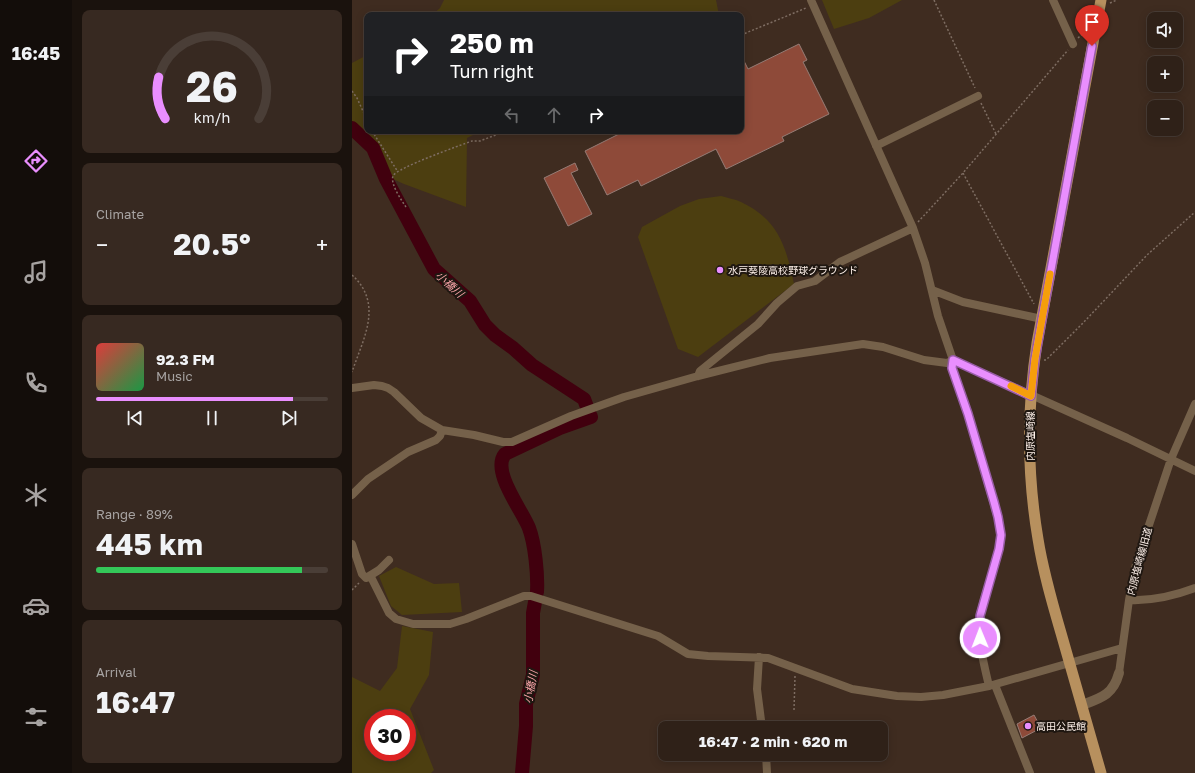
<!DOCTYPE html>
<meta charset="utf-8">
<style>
body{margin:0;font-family:"Golos Text","Noto Sans JP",sans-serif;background:#372921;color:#f1f3f6;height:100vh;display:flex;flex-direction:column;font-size:15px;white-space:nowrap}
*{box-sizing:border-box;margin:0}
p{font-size:13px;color:#a7a3a2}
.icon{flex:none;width:22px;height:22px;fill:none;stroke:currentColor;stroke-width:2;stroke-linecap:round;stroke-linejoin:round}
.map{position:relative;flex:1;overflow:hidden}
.panel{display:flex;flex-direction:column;gap:10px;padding:10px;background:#1a120d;width:280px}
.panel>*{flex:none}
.hud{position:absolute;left:12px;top:12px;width:380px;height:122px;border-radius:8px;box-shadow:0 2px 10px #0003,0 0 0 1px #4a3e37;background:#202124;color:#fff;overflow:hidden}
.fabs{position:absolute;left:795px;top:12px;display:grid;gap:8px}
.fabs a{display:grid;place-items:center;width:36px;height:36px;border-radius:8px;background:#2f2118;box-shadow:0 2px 10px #0003,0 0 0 1px #4a3e37;font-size:20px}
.speed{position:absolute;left:12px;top:709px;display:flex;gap:8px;font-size:20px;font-weight:700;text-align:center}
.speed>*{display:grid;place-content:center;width:52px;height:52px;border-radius:50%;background:#2f2118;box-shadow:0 2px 10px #0003,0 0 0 1px #4a3e37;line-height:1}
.speed .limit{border:6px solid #d22;background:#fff;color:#111}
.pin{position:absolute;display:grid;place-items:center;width:34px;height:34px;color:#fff;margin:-41px -17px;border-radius:50% 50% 50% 0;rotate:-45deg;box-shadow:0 0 4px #0007}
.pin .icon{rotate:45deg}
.me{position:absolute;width:44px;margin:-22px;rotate:359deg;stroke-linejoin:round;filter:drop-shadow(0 0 3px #0008)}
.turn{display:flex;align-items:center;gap:14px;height:84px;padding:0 20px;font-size:18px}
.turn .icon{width:52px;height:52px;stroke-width:2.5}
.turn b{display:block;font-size:28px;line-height:34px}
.lanes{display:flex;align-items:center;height:38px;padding:0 20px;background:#0003;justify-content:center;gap:20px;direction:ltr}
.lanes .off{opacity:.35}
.big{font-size:30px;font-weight:700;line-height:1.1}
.panel .tile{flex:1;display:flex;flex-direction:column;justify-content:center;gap:6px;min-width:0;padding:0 14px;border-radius:8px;background:#372921}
.panel .dial{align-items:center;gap:0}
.dial svg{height:104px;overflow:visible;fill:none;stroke:#4a3e37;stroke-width:7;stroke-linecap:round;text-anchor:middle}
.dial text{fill:#f1f3f6;stroke:none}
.song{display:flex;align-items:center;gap:12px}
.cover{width:48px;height:48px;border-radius:6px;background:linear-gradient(135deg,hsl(0 70% 55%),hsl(140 70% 35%))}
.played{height:4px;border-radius:2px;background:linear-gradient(90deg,#e98efe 85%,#4a3e37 85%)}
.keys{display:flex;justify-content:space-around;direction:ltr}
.heat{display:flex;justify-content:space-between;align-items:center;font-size:22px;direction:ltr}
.charge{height:6px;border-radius:3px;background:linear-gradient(90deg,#34c759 89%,#4a3e37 0)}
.trip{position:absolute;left:306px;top:721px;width:230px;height:40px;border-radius:8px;background:#2f2118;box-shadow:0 2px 10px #0003,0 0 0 1px #4a3e37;font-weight:700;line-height:40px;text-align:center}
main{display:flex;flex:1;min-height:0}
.tab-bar{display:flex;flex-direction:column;width:72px;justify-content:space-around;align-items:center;background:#130d0a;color:#a7a3a2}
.tab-bar .icon{width:28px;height:28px}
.tab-bar .on{color:#e98efe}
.tab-bar b{font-size:18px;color:#f1f3f6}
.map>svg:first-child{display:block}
.green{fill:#4c3e10;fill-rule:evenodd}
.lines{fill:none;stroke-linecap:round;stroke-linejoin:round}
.river{stroke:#41000e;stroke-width:14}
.building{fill:#8e4a39;stroke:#967c75}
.path{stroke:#7e6d62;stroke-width:1.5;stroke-dasharray:2 2;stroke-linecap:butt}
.minor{stroke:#75614a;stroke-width:8}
.tertiary{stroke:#75614a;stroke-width:10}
.primary{stroke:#b7905e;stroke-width:11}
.route-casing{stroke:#975ca5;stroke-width:10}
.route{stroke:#e98efe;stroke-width:7}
.slow{stroke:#f59e0b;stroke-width:7}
.poi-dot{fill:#e98efe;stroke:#1f1711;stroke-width:1.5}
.labels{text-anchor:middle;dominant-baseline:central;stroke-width:4;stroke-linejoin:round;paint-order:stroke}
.poi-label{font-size:10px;fill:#fef1ea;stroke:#1f1711;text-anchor:start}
.street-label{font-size:10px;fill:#fef1ea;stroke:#1f1711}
.water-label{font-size:11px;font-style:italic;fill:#faa5a9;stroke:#1f1711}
</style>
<main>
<nav class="tab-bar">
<b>16:45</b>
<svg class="icon on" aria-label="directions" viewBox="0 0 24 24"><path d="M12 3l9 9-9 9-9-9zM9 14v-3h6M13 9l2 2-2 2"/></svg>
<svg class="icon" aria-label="music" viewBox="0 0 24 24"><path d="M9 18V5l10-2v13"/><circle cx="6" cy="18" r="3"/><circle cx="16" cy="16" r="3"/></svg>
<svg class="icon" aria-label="phone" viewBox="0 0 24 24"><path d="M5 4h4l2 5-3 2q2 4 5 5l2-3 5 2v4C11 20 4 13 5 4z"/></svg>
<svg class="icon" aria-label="climate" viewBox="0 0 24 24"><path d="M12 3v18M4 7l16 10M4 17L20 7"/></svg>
<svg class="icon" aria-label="car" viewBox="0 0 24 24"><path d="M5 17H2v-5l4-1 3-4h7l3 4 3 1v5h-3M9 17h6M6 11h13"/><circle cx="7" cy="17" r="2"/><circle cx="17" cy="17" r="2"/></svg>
<svg class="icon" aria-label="filters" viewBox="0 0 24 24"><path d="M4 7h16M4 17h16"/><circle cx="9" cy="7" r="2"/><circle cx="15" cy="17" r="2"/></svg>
</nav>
<section class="panel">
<div class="tile dial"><svg viewBox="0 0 100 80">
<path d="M14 69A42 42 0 1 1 86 69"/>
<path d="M14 69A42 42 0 0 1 9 37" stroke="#e98efe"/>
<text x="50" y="56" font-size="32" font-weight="700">26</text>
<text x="50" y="72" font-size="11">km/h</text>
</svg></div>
<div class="tile"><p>Climate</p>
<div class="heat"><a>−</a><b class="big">20.5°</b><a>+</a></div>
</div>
<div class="tile">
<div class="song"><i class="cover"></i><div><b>92.3 FM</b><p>Music</p></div></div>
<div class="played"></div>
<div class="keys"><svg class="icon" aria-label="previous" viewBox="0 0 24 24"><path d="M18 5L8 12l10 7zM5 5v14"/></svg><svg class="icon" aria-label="pause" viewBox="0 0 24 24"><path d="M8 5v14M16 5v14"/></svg><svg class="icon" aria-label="next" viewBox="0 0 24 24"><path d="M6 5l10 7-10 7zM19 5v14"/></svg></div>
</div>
<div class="tile"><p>Range · 89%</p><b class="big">445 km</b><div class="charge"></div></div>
<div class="tile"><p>Arrival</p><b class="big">16:47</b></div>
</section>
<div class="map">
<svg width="843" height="773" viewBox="0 0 843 773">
<rect width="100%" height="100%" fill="#3f2c20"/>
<!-- green -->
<path class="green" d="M92,0h272l3,15h-287l8,-7z
M470,0h80l-33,18 -35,11z
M15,55v76h114l-14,7 -1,69 -62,-23 -11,-5 -32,-46 -9,-10v-60z
M369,196c6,2 14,3 20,6 38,18 45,45 53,82l-96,73 -20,-8 -40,-112 4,-10 38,-21 19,-7z
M44,567l38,17 25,-1 3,29 -60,3 -11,-9 -12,-30z
M50,626l31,6 -4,43 -19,34 24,61 -3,3h-79v-96l28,14 17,-23zM21,718h34v34h-34z"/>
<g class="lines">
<!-- river -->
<path class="river" d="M0,128l21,20 13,31 48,90 36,32 15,24 10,10 18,13 19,17 52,34 3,8
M185,592c1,-17 -2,-48 -8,-64 -7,-18 -38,-57 -24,-74l55,-26 31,-11 -1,-2
M170,773l4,-47v-22l7,-29v-62l2,-11"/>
</g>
<!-- building -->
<path class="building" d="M447,44l8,16 -4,2 26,52 -47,23 2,4 -58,28 -10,-20 -75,37 -3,-6 -31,15 -22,-44 40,-20h116v-76l7,14z
M223,163l3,7 -7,3 21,41 -24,12 -24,-48z
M682,715l7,13 -19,10 -5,-14z"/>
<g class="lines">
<!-- path -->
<path class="path" d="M582,0l41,88
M758,3l7,-3
M389,35l65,-27
M726,38l8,-7
M0,91l5,7 10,22
M629,103l15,31
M20,131l26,41
M611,173l71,131
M54,207c-4,-6 -16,-23 -13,-31 3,-8 68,-31 79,-35h8l26,-10
M566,222l45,-49 105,-123
M0,275c32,29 11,64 0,97
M692,360h2l37,-37 64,-68 48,-43
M0,590l7,-7
M442,710l1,-34"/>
<!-- minor -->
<path class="minor" d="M459,0l102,228 12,35 13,53 15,44 174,78 68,33
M701,0l20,44
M524,146l102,-50
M580,290l31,12 79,17
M601,360l-1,8 16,46 32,112c3,31 -15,60 -20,90 -3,22 4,49 9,70
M346,376l2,-5 58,-47 19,-21 20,-17 18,-5 25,-19 73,-34
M0,388l22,-3 8,1 6,2 6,4 27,26 21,12 32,5 29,7h9l59,-26 53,-19 74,-21 72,-18 93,-14 20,3 41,13 23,3 6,-3
M0,495l16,-16 40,-27 28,-12 4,-4 2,-6
M0,544l10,30 4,4 13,-8 10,-10
M19,577l18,36 7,6 17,5h37l16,-5 58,-23h7l127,40 30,18 20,2 60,2 84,31 45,7 24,1 22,-2 46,-9 133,-38
M777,600c22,1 45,-4 66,-12
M407,657l-2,32 5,39
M767,673l10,-73 7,-36 35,-105 24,-55
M643,685l35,88
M414,754l1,19"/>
<!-- tertiary -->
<path class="tertiary" d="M730,705c19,-7 31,-10 37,-32"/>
<!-- primary -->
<path class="primary" d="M749,773c-13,-47 -27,-93 -40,-140 -9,-31 -18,-62 -23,-94 -11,-65 -11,-132 -1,-196l64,-343"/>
</g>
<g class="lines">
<defs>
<path id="route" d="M628,638v-22l19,-67 2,-14 -3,-18 -4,-15 -26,-88 -16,-46 1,-8 78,36 4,-37 7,-40 50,-273"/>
</defs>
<!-- route casing -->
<use href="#route" class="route-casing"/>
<!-- route -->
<use href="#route" class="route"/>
<!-- slow -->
<path class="slow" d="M659,386l20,10 4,-37 15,-85"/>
</g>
<!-- markers -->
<g class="poi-dot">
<circle cx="368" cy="270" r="4"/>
<circle cx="676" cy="726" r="4"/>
</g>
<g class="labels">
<!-- poi labels -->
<g class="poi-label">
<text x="376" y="270">水戸葵陵高校野球グラウンド</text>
<text x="684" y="726">高田公民館</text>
</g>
<!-- street labels -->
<g class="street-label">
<text transform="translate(678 436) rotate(-90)">内原塩崎線</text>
<text transform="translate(787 561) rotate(-75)">内原塩崎線旧道</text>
</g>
<!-- water labels -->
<g class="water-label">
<text transform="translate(98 284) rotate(42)">小橋川</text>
<text transform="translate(178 687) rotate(-80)">小橋川</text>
</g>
</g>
</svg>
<div class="fabs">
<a><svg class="icon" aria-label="sound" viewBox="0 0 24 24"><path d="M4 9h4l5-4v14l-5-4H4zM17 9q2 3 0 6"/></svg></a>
<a>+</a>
<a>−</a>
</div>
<div class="speed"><div class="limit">30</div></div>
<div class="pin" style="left:740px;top:46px;background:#d93025"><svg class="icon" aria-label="arrive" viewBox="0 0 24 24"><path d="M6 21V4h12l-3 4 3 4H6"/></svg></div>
<svg class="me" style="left:628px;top:638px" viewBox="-20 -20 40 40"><circle r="17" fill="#e98efe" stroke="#fff" stroke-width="3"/><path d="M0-11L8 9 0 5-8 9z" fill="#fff"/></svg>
<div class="trip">16:47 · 2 min · 620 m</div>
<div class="hud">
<div class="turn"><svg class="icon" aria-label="right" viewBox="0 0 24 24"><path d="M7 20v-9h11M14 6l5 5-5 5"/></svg><div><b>250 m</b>Turn right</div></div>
<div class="lanes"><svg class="icon off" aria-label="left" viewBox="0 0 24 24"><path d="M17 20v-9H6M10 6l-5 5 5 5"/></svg><svg class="icon off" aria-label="ahead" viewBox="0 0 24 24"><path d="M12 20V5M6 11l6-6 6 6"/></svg><svg class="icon" aria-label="right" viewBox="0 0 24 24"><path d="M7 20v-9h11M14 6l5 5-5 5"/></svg></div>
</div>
</div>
</main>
